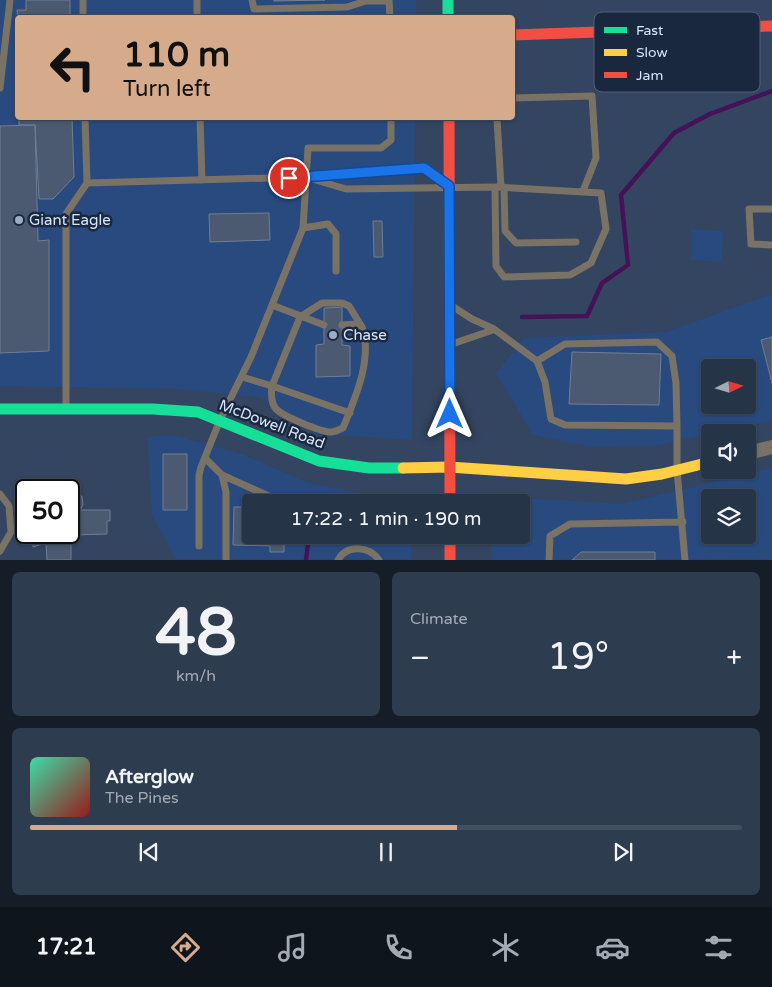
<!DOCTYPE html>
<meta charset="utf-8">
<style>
body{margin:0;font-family:"Varela Round",sans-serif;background:#2e3c4f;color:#f1f3f6;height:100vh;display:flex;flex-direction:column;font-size:19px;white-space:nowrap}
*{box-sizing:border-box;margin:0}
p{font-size:16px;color:#a4aab4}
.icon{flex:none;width:28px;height:28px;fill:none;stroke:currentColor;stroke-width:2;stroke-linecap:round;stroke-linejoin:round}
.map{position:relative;height:560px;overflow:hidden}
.panel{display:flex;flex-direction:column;gap:12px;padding:12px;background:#151d28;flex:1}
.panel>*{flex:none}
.top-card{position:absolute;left:15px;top:15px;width:500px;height:105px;border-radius:5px;box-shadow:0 1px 4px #0004,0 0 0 1px #424f60;background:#d6ab8b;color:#111;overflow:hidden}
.needle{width:32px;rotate:85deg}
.fabs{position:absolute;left:701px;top:359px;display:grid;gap:10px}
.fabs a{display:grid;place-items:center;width:55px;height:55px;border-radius:5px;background:#263448;box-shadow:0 1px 4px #0004,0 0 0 1px #424f60;font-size:25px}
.speed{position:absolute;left:15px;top:479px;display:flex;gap:10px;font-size:25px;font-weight:700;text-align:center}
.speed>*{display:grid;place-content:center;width:65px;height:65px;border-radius:50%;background:#263448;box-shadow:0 1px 4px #0004,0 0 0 1px #424f60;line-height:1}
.speed .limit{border:2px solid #111;border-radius:8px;background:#fff;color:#111}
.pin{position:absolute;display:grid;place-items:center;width:42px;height:42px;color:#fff;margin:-21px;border:2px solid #fff;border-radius:50%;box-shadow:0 1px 5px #0007}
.me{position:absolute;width:55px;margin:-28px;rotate:0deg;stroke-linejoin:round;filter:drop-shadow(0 0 4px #0008)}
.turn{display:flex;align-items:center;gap:18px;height:105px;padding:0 25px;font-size:22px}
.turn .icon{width:65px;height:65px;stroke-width:2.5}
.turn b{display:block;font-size:35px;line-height:42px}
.big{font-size:38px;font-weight:600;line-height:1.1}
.panel .widget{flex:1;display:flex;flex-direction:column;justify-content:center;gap:8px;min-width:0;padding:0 18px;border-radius:8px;background:#2e3c4f}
.panel .dial{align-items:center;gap:0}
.dial b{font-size:65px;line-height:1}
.song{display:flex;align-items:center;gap:15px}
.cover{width:60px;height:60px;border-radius:8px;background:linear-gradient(135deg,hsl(160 70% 55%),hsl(0 70% 35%))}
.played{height:5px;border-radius:2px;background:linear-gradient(90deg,#d6ab8b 60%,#424f60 60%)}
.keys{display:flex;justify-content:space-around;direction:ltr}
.heat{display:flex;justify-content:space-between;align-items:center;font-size:28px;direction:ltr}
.panel .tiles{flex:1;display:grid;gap:12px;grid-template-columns:1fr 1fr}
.widget:last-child{grid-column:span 2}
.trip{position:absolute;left:242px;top:494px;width:288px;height:50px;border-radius:5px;background:#263448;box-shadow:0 1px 4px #0004,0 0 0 1px #424f60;font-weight:600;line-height:50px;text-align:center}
.tabs{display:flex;height:80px;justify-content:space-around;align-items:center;background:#0f151d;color:#a4aab4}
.tabs .icon{width:35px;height:35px}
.tabs .active{color:#d6ab8b}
.tabs b{font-size:22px;color:#f1f3f6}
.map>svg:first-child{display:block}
.built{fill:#294a7e;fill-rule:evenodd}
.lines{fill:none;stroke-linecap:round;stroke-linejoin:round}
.stream{stroke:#461257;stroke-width:4.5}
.building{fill:#4b5a70;stroke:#6e7e95}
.lane{stroke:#797265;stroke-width:7}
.street{stroke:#797265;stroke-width:14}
.fast{stroke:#16e098;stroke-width:11}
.slow{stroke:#ffcf43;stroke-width:11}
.jam{stroke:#f24e42;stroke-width:11}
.route-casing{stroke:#114b97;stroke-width:12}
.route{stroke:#1a73e8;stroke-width:9}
.poi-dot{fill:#9dadc6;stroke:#1a283f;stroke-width:2}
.labels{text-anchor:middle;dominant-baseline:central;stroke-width:5;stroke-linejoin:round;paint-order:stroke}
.poi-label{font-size:15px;fill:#d6e5fd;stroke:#1a283f;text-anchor:start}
.street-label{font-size:15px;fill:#d6e5fd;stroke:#1a283f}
.key{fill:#1a283f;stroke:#526178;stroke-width:1}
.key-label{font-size:14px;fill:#d6e5fd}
</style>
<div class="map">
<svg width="772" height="560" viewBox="0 0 772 560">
<rect width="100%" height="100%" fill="#334560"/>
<!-- built -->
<path class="built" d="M0,0h416v18h-398v100h397l-3,322 -94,-6 -59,-37 -83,-8 -176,-3z
M691,229l32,2 -1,31 -31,-2z
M772,294v127l-62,11v2l-55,12 -61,1 -61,-12 -37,-62 28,-35 142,-6zM710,368h38v37h-38z
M173,435l69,19 66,29 100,19h-157v33h160v24h-235l-24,-43 -5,-79z
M772,468v91l-281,1v-25h30v-33h-19l2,-5 119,7zM710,498h38v37h-38z"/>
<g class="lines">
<!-- stream -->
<path class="stream" d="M522,317l65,-1 15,-33 26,-18 -7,-70 53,-62 36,-19 62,-23
M339,502h2
M306,560l3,-25"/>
</g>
<!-- building -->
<path class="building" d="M26,0h44v18h-52v4l-1,-12h9z
M274,0h51l-51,1z
M19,118h53l2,59 -21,22h-14l-4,-74h-16z
M35,125l3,116 11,-1v111l-49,2v-227z
M269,213l1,27 -60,2 -1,-28z
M373,221h9l1,36h-9z
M342,307v38l8,1v30l-34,1v-32l8,-1v-36z
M772,337v46l-11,-43z
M572,352l89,2 -2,51 -90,-1z
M163,454h24v56h-24z
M69,496h13l1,9 -3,5h30v11h-3v13l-33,1 -3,3v22h-24l-1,-17 -13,4 -1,-15h37z
M234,507h15l2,28h33v17h-14v-6l-37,-1z
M581,552h74v8h-83z"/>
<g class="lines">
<!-- lane -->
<path class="lane" d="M83,0v18
M197,0v18
M252,0l2,9 93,-2 19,-6h23
M389,0l1,18
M0,88l10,-88
M512,98l80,-2 4,62 -13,33
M85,118l2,65
M200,118l2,62
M497,118l4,69
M447,185l-23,-17 -79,4 -39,5 40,12 149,-2 106,6 5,36 -15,34 -21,12 -66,2 -8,-11 -1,-79
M504,187l1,44 11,12 60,-1
M772,209h-23l2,35 21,1
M303,228l25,-4 8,10v37
M272,305l52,20
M452,306l20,13 22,10 43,32 8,21 6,37 14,6 112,1v44l8,90
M452,344l41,-14
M537,361l28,-17 92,-2 15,14 4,27 1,43
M242,377l30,9c-1,8 -1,17 4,23 7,7 46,24 56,23 3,0 8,-3 11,-4 12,-30 30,-69 19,-101l-7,-3 -13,1
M66,406v-192l21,-31 219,-6
M350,413l-78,-27 28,-69 22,-14h20l7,3 13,21
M205,458l17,17 4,17v68
M222,475l51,23
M0,494l9,12 2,26 -11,19
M199,546v-71l2,-8 19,-47 31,-63 52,-129 5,-80h73l10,-8v-22
M338,560c9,-16 31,-14 41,0
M549,560l1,-24 20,-12 113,-2"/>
<!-- street -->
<path class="street" d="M748,453l24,-6"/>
<!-- fast -->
<path class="fast" d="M448,0v18
M0,409h153l45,3 121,49 50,7h34"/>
<!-- slow -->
<path class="slow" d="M403,468l46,-1 177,12 36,-5 48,-12"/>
<!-- jam -->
<path class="jam" d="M512,35l260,-9
M449,118l1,384
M450,535v25"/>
</g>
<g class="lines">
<defs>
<path id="route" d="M289,178l135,-10 25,18 1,228"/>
</defs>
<!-- route casing -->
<use href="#route" class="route-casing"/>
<!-- route -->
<use href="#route" class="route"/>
</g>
<!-- markers -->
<g class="poi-dot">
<circle cx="19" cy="220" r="5"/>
<circle cx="333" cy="335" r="5"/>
</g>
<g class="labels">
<!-- poi labels -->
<g class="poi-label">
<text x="29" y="220">Giant Eagle</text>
<text x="343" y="335">Chase</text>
</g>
<!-- street labels -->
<g class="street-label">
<text transform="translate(272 424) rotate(21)">McDowell Road</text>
</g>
</g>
<!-- legend -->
<rect x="594" y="12" width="166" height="80" rx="8" class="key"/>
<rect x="604" y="27" width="23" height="6" fill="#16e098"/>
<rect x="604" y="49" width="23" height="7" fill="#ffcf43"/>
<rect x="604" y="72" width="23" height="6" fill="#f24e42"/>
<g class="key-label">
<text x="636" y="35">Fast</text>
<text x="636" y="57">Slow</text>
<text x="636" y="80">Jam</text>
</g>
</svg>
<div class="fabs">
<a><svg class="needle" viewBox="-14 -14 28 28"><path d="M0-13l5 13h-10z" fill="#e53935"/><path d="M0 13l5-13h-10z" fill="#a4aab4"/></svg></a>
<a><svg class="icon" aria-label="sound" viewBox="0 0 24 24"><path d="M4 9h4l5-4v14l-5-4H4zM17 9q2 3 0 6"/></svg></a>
<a><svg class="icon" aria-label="layers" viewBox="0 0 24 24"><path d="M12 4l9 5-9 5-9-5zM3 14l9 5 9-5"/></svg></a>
</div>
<div class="speed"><div class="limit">50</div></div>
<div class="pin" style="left:289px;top:178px;background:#d93025"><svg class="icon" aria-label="arrive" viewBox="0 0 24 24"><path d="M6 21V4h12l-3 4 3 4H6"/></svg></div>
<svg class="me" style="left:450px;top:414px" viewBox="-20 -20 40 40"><path d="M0-17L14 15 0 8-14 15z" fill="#1a73e8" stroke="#fff" stroke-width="4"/></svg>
<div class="trip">17:22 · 1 min · 190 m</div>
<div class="top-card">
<div class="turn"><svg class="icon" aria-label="left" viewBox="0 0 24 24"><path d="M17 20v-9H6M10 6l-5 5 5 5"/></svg><div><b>110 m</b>Turn left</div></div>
</div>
</div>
<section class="panel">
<div class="tiles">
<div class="widget dial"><b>48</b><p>km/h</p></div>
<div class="widget"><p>Climate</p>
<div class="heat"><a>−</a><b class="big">19°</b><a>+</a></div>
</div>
<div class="widget">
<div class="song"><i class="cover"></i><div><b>Afterglow</b><p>The Pines</p></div></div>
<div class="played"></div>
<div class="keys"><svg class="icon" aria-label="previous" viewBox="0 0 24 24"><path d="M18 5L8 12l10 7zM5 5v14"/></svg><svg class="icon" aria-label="pause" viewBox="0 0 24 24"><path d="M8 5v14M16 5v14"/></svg><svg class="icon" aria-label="next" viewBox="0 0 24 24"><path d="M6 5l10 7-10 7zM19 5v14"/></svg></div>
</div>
</div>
</section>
<nav class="tabs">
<b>17:21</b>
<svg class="icon active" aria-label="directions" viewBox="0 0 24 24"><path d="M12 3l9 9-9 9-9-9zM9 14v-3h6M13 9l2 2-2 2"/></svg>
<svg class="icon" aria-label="music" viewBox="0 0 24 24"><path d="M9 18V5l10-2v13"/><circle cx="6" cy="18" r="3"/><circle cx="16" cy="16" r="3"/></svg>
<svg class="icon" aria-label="phone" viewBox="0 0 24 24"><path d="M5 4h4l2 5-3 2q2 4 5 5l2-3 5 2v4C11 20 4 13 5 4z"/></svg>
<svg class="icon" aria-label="climate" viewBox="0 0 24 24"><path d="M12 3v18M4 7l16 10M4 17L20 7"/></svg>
<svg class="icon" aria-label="car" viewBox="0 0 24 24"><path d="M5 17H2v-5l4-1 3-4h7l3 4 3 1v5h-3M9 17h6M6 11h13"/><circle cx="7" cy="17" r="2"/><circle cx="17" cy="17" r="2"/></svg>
<svg class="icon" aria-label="filters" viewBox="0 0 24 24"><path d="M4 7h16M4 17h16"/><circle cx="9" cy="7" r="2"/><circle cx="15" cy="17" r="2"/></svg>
</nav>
